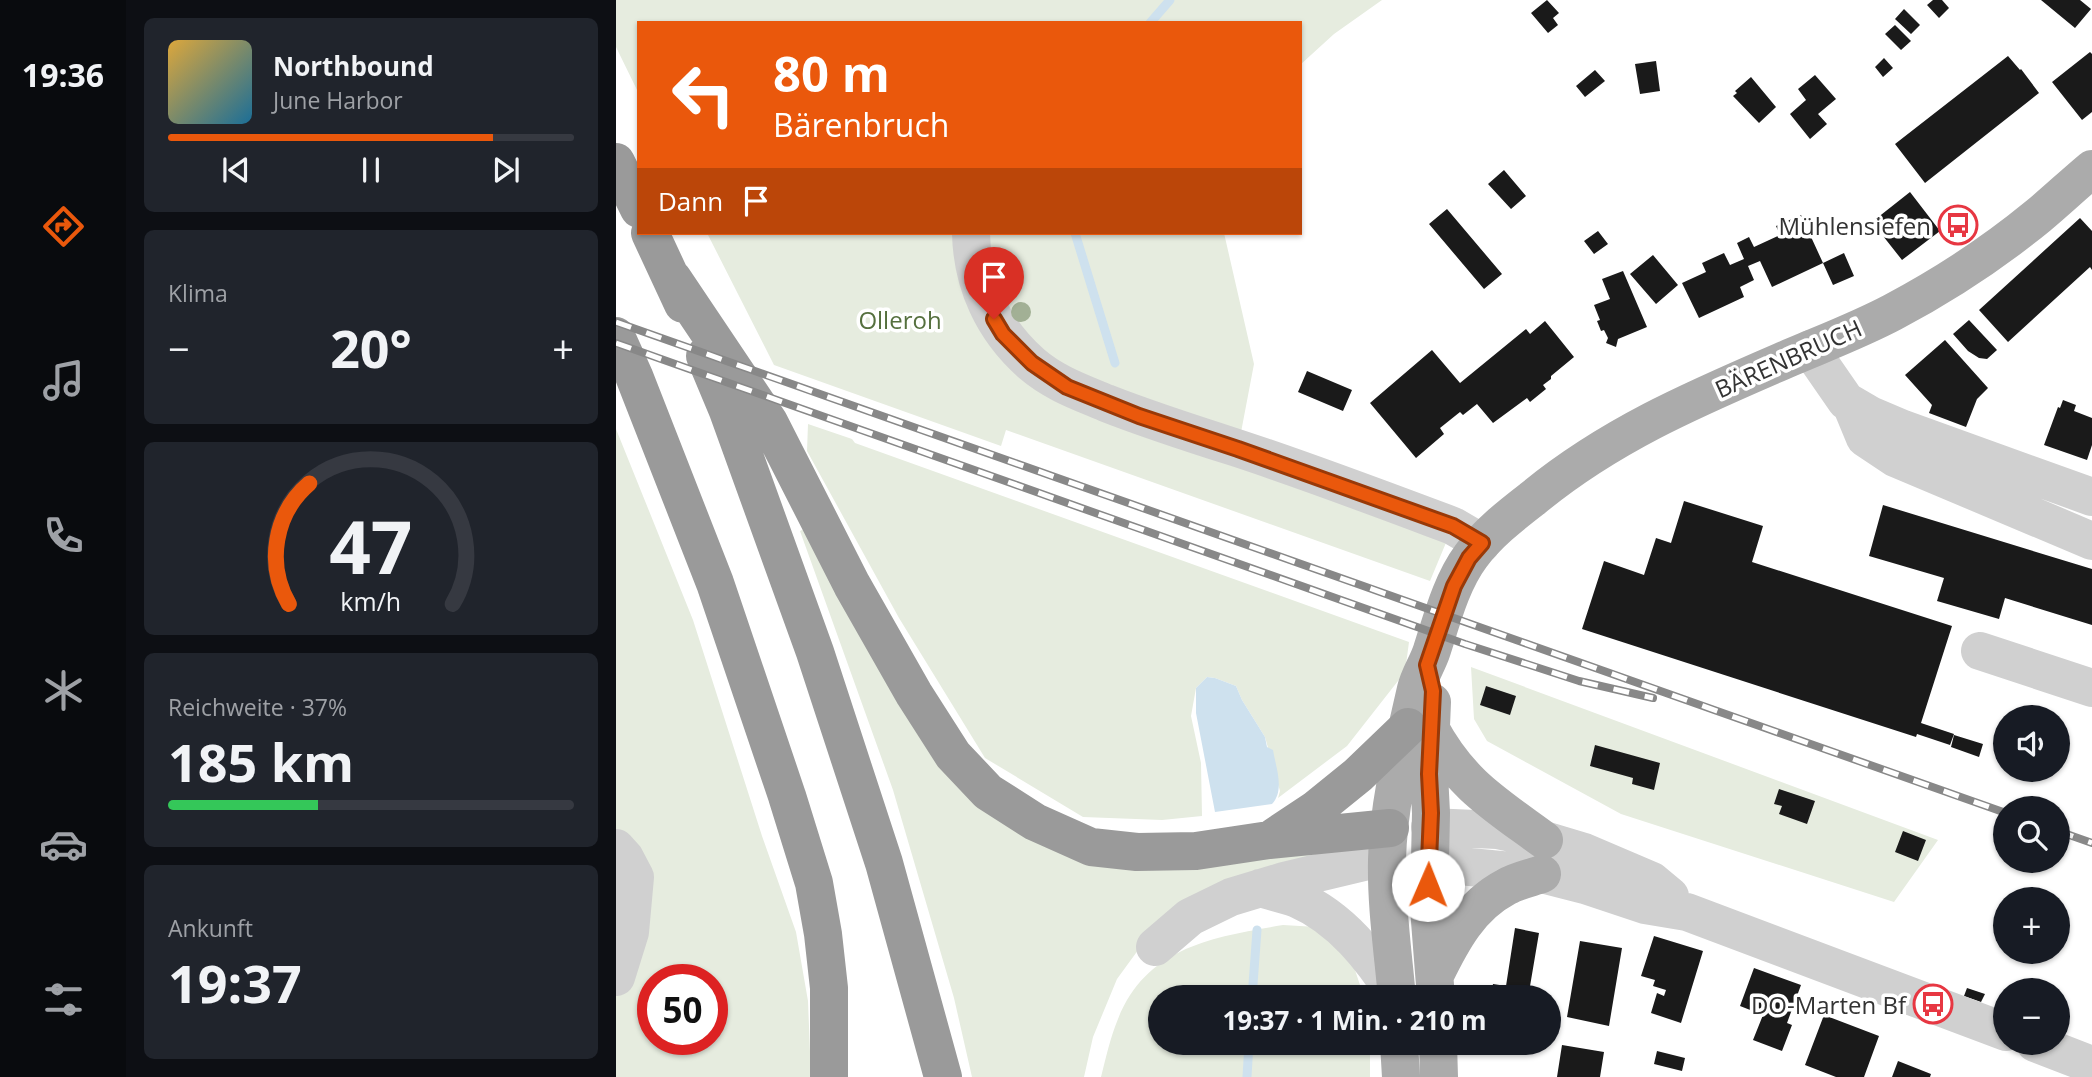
<!DOCTYPE html>
<html lang="de">
<meta charset="utf-8">
<style>
body{margin:0;font-family:"Open Sans",sans-serif;background:#20242c;color:#f1f3f6;height:100vh;display:flex;flex-direction:column;font-size:26px;white-space:nowrap}
*{box-sizing:border-box;margin:0}
p{font-size:23px;color:#9ea1a6}
.icon{flex:none;width:38px;height:38px;fill:none;stroke:currentColor;stroke-width:2;stroke-linecap:round;stroke-linejoin:round}
.map{position:relative;flex:1;overflow:hidden}
.side{display:flex;flex-direction:column;gap:18px;padding:18px;background:#0d0f14;width:490px}
.side>*{flex:none}
.guide{position:absolute;left:21px;top:21px;width:665px;height:214px;border-radius:0px;box-shadow:0 2px 5px #0004;background:#ea580c;color:#fff;overflow:hidden}
.fabs{position:absolute;left:1377px;top:705px;display:grid;gap:14px}
.fabs a{display:grid;place-items:center;width:77px;height:77px;border-radius:50%;background:#171b24;box-shadow:0 2px 5px #0004;font-size:35px}
.speed{position:absolute;left:21px;top:964px;display:flex;gap:14px;font-size:35px;font-weight:700;text-align:center}
.speed>*{display:grid;place-content:center;width:91px;height:91px;border-radius:50%;background:#171b24;box-shadow:0 2px 5px #0004;line-height:1}
.speed .limit{border:10px solid #d22;background:#fff;color:#111}
.pin{position:absolute;display:grid;place-items:center;width:60px;height:60px;color:#fff;margin:-72px -30px;border-radius:50% 50% 50% 0;rotate:-45deg;box-shadow:0 0 7px #0007}
.pin .icon{rotate:45deg}
.me{position:absolute;width:77px;margin:-38px;rotate:1deg;stroke-linejoin:round;filter:drop-shadow(0 0 5px #0008)}
.turn{display:flex;align-items:center;gap:24px;height:147px;padding:0 21px;font-size:32px}
.turn .icon{width:91px;height:91px;stroke-width:2.5}
.turn b{display:block;font-size:49px;line-height:60px}
.then{display:flex;align-items:center;height:66px;padding:0 21px;background:#0003;gap:14px;font-size:26px}
.big{font-size:52px;font-weight:700;line-height:1.1}
.side .widget{flex:1;display:flex;flex-direction:column;justify-content:center;gap:10px;min-width:0;padding:0 24px;border-radius:10px;background:#20242c}
.side .dial{align-items:center;gap:0}
.dial svg{height:182px;overflow:visible;fill:none;stroke:#363941;stroke-width:7;stroke-linecap:round;text-anchor:middle}
.dial text{fill:#f1f3f6;stroke:none}
.song{display:flex;align-items:center;gap:21px}
.cover{width:84px;height:84px;border-radius:10px;background:linear-gradient(135deg,hsl(40 70% 55%),hsl(200 70% 35%))}
.played{height:7px;border-radius:4px;background:linear-gradient(90deg,#ea580c 80%,#363941 80%)}
.keys{display:flex;justify-content:space-around;direction:ltr}
.heat{display:flex;justify-content:space-between;align-items:center;font-size:38px;direction:ltr}
.charge{height:10px;border-radius:5px;background:linear-gradient(90deg,#34c759 37%,#363941 0)}
.trip{position:absolute;left:532px;top:985px;width:413px;height:70px;border-radius:35px;background:#171b24;box-shadow:0 2px 5px #0004;font-weight:700;line-height:70px;text-align:center}
main{display:flex;flex:1;min-height:0}
.menu{display:flex;flex-direction:column;width:126px;justify-content:space-around;align-items:center;background:#090b0e;color:#9ea1a6}
.menu .icon{width:49px;height:49px}
.menu .current{color:#ea580c}
.menu b{font-size:32px;color:#f1f3f6}
.map>svg:first-child{display:block}
.green{fill:#e6ecdf;fill-rule:evenodd}
.water{fill:#cee1ee}
.lines{fill:none;stroke-linecap:round;stroke-linejoin:round}
.stream{stroke:#cee1ee;stroke-width:9}
.building{fill:#1a1a1a}
.minor{stroke:#d0d0d0;stroke-width:38}
.major{stroke:#ababab;stroke-width:38}
.highway{stroke:#9a9a9a;stroke-width:38}
.rail-casing{stroke:#888;stroke-width:8}
.rail{stroke:#fff;stroke-width:5;stroke-dasharray:16;stroke-linecap:butt}
.tree{fill:#a2b095}
.route-casing{stroke:#983908;stroke-width:18}
.route{stroke:#ea580c;stroke-width:12}
.labels{text-anchor:middle;dominant-baseline:central;stroke-width:7;stroke-linejoin:round;paint-order:stroke}
.poi-label{font-size:24px;fill:#333;stroke:#fff;text-anchor:end}
.park-label{font-size:24px;fill:#55703e;stroke:#fff}
.street-label{font-size:24px;fill:#333;stroke:#fff}
</style>
<main>
<nav class="menu">
<b>19:36</b>
<svg class="icon current" aria-label="directions" viewBox="0 0 24 24"><path d="M12 3l9 9-9 9-9-9zM9 14v-3h6M13 9l2 2-2 2"/></svg>
<svg class="icon" aria-label="music" viewBox="0 0 24 24"><path d="M9 18V5l10-2v13"/><circle cx="6" cy="18" r="3"/><circle cx="16" cy="16" r="3"/></svg>
<svg class="icon" aria-label="phone" viewBox="0 0 24 24"><path d="M5 4h4l2 5-3 2q2 4 5 5l2-3 5 2v4C11 20 4 13 5 4z"/></svg>
<svg class="icon" aria-label="climate" viewBox="0 0 24 24"><path d="M12 3v18M4 7l16 10M4 17L20 7"/></svg>
<svg class="icon" aria-label="car" viewBox="0 0 24 24"><path d="M5 17H2v-5l4-1 3-4h7l3 4 3 1v5h-3M9 17h6M6 11h13"/><circle cx="7" cy="17" r="2"/><circle cx="17" cy="17" r="2"/></svg>
<svg class="icon" aria-label="filters" viewBox="0 0 24 24"><path d="M4 7h16M4 17h16"/><circle cx="9" cy="7" r="2"/><circle cx="15" cy="17" r="2"/></svg>
</nav>
<section class="side">
<div class="widget">
<div class="song"><i class="cover"></i><div><b>Northbound</b><p>June Harbor</p></div></div>
<div class="played"></div>
<div class="keys"><svg class="icon" aria-label="previous" viewBox="0 0 24 24"><path d="M18 5L8 12l10 7zM5 5v14"/></svg><svg class="icon" aria-label="pause" viewBox="0 0 24 24"><path d="M8 5v14M16 5v14"/></svg><svg class="icon" aria-label="next" viewBox="0 0 24 24"><path d="M6 5l10 7-10 7zM19 5v14"/></svg></div>
</div>
<div class="widget"><p>Klima</p>
<div class="heat"><a>−</a><b class="big">20°</b><a>+</a></div>
</div>
<div class="widget dial"><svg viewBox="0 0 100 80">
<path d="M14 69A42 42 0 1 1 86 69"/>
<path d="M14 69A42 42 0 0 1 23 16" stroke="#ea580c"/>
<text x="50" y="56" font-size="32" font-weight="700">47</text>
<text x="50" y="72" font-size="11">km/h</text>
</svg></div>
<div class="widget"><p>Reichweite · 37%</p><b class="big">185 km</b><div class="charge"></div></div>
<div class="widget"><p>Ankunft</p><b class="big">19:37</b></div>
</section>
<div class="map">
<svg width="1476" height="1077" viewBox="0 0 1476 1077">
<rect width="100%" height="100%" fill="#fff"/>
<!-- green -->
<path class="green" d="M0,0h766l-48,34 -34,31v-42h-661v71l-23,-47z
M91,233h517l30,131 -16,84 215,78 -23,55 -424,-151 -5,16 -227,-81z
M192,424l44,15 3,4 554,199 -4,30 -58,74 -69,52 2,-7 -15,-54 -23,-37 -6,-14 -21,-8 -8,-1 -11,11 -5,28 10,47 1,53 -40,4 -79,-3 -98,-59 -86,-140 -92,-167z
M0,429l77,191 69,216 34,96 12,69 3,76h-195zM37,980h59v60h-59z
M190,528l217,305 324,8 -195,90 -35,48 -24,58 -9,40h-112l-18,-79 -61,-208 -93,-259z
M855,667l467,173 -44,62 -273,-88 -134,-73 -13,-22z
M667,925l34,2 35,34 12,36 -204,1v45h210v34h-269c5,-19 9,-39 17,-58 29,-73 96,-82 165,-94z"/>
<!-- water -->
<path class="water" d="M591,677l8,1 21,8 6,14 23,37 2,10 6,3c3,18 12,40 -1,54l-57,8 -19,-99v-25z"/>
<g class="lines">
<!-- stream -->
<path class="stream" d="M534,23l20,-23
M459,233l40,130
M636,998l5,-68
M631,1077l2,-34"/>
</g>
<!-- building -->
<path class="building" d="M931,0l12,13 -6,5 5,7 -10,8 -17,-20z
M1317,0h9l7,8 -10,10 -12,-13z
M1425,0h39l11,9 -16,19z
M1288,9l16,16 -9,9 -16,-15z
M1279,25l16,16 -10,9 -16,-16z
M1474,52l2,2v58l-10,8 -30,-38z
M1392,56l12,14 1,-1 18,24 -114,90 -30,-39z
M1268,58l9,10 -10,9 -8,-10z
M1040,61l4,30 -20,3 -5,-30z
M979,70l10,11 -20,16 -9,-11z
M1199,75l21,24 -18,15 9,10 -17,15 -20,-25 16,-14 -8,-11z
M1135,77l25,30 -17,16 -26,-27 4,-3 -2,-2z
M888,170l22,26 -15,13 -23,-25z
M1294,192l30,39 -38,29 -30,-38z
M831,209l55,65 -18,15 -55,-65z
M1185,215l22,48 -51,24 -12,-26 -12,5 6,14 -14,7 4,10 -45,21 -17,-35 24,-11 -4,-9 22,-10 6,12 14,-6 -7,-16 12,-6 5,10 26,-12 -4,-9z
M1464,218l12,13v39l-2,-3 -82,75 -29,-32z
M982,231l10,13 -14,10 -10,-13z
M1228,253l10,23 -21,9 -10,-22z
M1037,255l25,30 -22,19 -26,-30z
M1007,271l24,56 -29,12 -2,8 -10,-4 2,-5 -4,-8 -3,1 -4,-10 3,-1 -6,-15 16,-6 -8,-20z
M1353,320l28,30 -10,9 -8,-1 -11,-7 -15,-17z
M929,321l29,36 -23,19v3l-8,6 3,4 -16,13 -3,-4 -34,25 -16,-19 -14,11 -3,-3 -20,16 4,6 -28,24 -46,-55 62,-53 28,33 66,-54 4,5z
M1329,340l43,48 -11,11 -11,28 -37,-14 3,-8 -27,-30z
M691,371l45,19 -9,21 -45,-19z
M1447,400l13,5 -2,6 18,7v27l-5,15 -43,-15 14,-38 2,1z
M1068,501l79,25 -11,36 200,64 -31,97 33,11 -4,11 -33,-11 -1,3 -334,-108 22,-68 40,14 12,-37 15,5z
M1267,505l209,64v56l-87,-27 -6,21 -62,-18 7,-23 -75,-22z
M870,686l30,10 -6,19 -30,-10z
M1338,735l29,9 -4,13 -28,-10z
M979,745l65,18 -6,27 -22,-6 1,-6 -43,-12z
M1163,789l36,12 -8,23 -28,-10 3,-8 -8,-2z
M1287,831l23,9 -8,21 -23,-9z
M899,928l24,5 -11,65 -37,-3 2,-11 13,2z
M1038,936l49,15 -22,72 -30,-10 6,-20 7,3 2,-6 -13,-4 2,-6 -14,-4z
M964,941l42,7 -13,78 -42,-9z
M1138,968l47,17 -14,38 5,2 -10,26 -29,-11 10,-25 -23,-9z
M1351,988l18,6 -4,8 -17,-6z
M1208,1015l55,21 -15,41h-28l-31,-12z
M946,1045l42,7 -4,25h-43z
M1041,1051l28,7 -3,13 -28,-7z
M1282,1061l33,13 -1,3h-38z"/>
<g class="lines">
<!-- minor -->
<path class="minor" d="M355,233c1,51 22,97 61,131 22,19 48,28 74,39 43,17 87,31 131,45 73,24 144,51 216,78l29,17
M1194,349l36,52 24,14 33,14 189,68
M1237,409l12,29 30,20 197,83
M1364,651l112,37
M814,827l67,3 47,10 40,12 68,29 18,15
M0,848l9,10 10,19 -5,55 -14,45
M812,863l114,11 43,11 60,20 42,7 319,120
M644,888c12,4 25,6 37,11 44,19 75,59 100,98
M539,947l35,-30 41,-20 53,-16 88,-21 15,-1
M1419,1043l57,22"/>
<!-- major -->
<path class="major" d="M816,702l-3,72 2,39 -2,95 7,90
M814,728c30,56 65,76 114,112
M819,975c17,-35 35,-69 71,-88 10,-6 24,-9 36,-13
M781,998c-4,-46 -11,-92 -10,-138 1,-55 17,-118 29,-171 3,-13 12,-26 16,-39 10,-31 19,-67 39,-94 16,-22 39,-40 61,-57 80,-66 167,-102 262,-143 33,-14 67,-27 99,-44 51,-27 100,-59 145,-96 18,-15 36,-32 54,-47
M783,1043l2,34
M822,1043l1,34"/>
<!-- highway -->
<path class="highway" d="M0,162l23,47
M34,233l33,71
M57,279l96,143 83,163 62,109 39,61 35,37 47,30 56,25 46,5 59,-1 73,-11 121,-12
M0,336l18,40 81,207 72,213 27,87 9,51 6,54v89
M89,356l23,55 87,241 69,211 59,214
M658,837l42,-28 42,-34 50,-48"/>
<defs>
<path id="rail" d="M0,322l1390,491
M0,343l849,301 114,37 74,17
M1442,831l34,12"/>
</defs>
<!-- rail casing -->
<use href="#rail" class="rail-casing"/>
<!-- rail -->
<use href="#rail" class="rail"/>
</g>
<!-- trees -->
<circle class="tree" cx="405" cy="312" r="10"/>
<g class="lines">
<defs>
<path id="route" d="M378,319l9,15 29,29 35,24 72,29 99,33 215,77 29,17 -13,15 -15,28 -27,79 6,26 -4,83 2,39 -3,72"/>
</defs>
<!-- route casing -->
<use href="#route" class="route-casing"/>
<!-- route -->
<use href="#route" class="route"/>
</g>
<!-- icons -->
<defs>
<symbol id="bus-ring" viewBox="-11 -11 22 22"><circle r="9.5" fill="#fff" stroke="#e73742" stroke-width="1.5"/><path d="M-5-6H5V4H4V6H2V4H-2V6H-4V4H-5ZM-3.5-4V0h7V-4ZM-3.5 1.2v1.5H-2V1.2ZM2 1.2v1.5H3.5V1.2Z" fill="#e73742"/></symbol>
</defs>
<g fill-rule="evenodd">
<use href="#bus-ring" x="1320" y="203" width="44" height="44"/>
<use href="#bus-ring" x="1295" y="982" width="44" height="44"/>
</g>
<g class="labels">
<!-- poi labels -->
<g class="poi-label">
<text x="1315" y="225">Mühlensiefen</text>
<text x="1290" y="1004">DO-Marten Bf</text>
</g>
<!-- park labels -->
<g class="park-label">
<text x="284" y="319">Olleroh</text>
</g>
<!-- street labels -->
<g class="street-label">
<text transform="translate(1172 358) rotate(-24)">BÄRENBRUCH</text>
</g>
</g>
</svg>
<div class="fabs">
<a><svg class="icon" aria-label="sound" viewBox="0 0 24 24"><path d="M4 9h4l5-4v14l-5-4H4zM17 9q2 3 0 6"/></svg></a>
<a><svg class="icon" aria-label="search" viewBox="0 0 24 24"><circle cx="10" cy="10" r="6"/><path d="M15 15l6 6"/></svg></a>
<a>+</a>
<a>−</a>
</div>
<div class="speed"><div class="limit">50</div></div>
<div class="pin" style="left:378px;top:319px;background:#d93025"><svg class="icon" aria-label="arrive" viewBox="0 0 24 24"><path d="M6 21V4h12l-3 4 3 4H6"/></svg></div>
<svg class="me" style="left:812px;top:885px" viewBox="-20 -20 40 40"><circle r="19" fill="#fff"/><path d="M0-13L10 11 0 6-10 11z" fill="#ea580c"/></svg>
<div class="trip">19:37 · 1 Min. · 210 m</div>
<div class="guide">
<div class="turn"><svg class="icon" aria-label="left" viewBox="0 0 24 24"><path d="M17 20v-9H6M10 6l-5 5 5 5"/></svg><div><b>80 m</b>Bärenbruch</div></div>
<div class="then">Dann<svg class="icon" aria-label="arrive" viewBox="0 0 24 24"><path d="M6 21V4h12l-3 4 3 4H6"/></svg></div>
</div>
</div>
</main>
